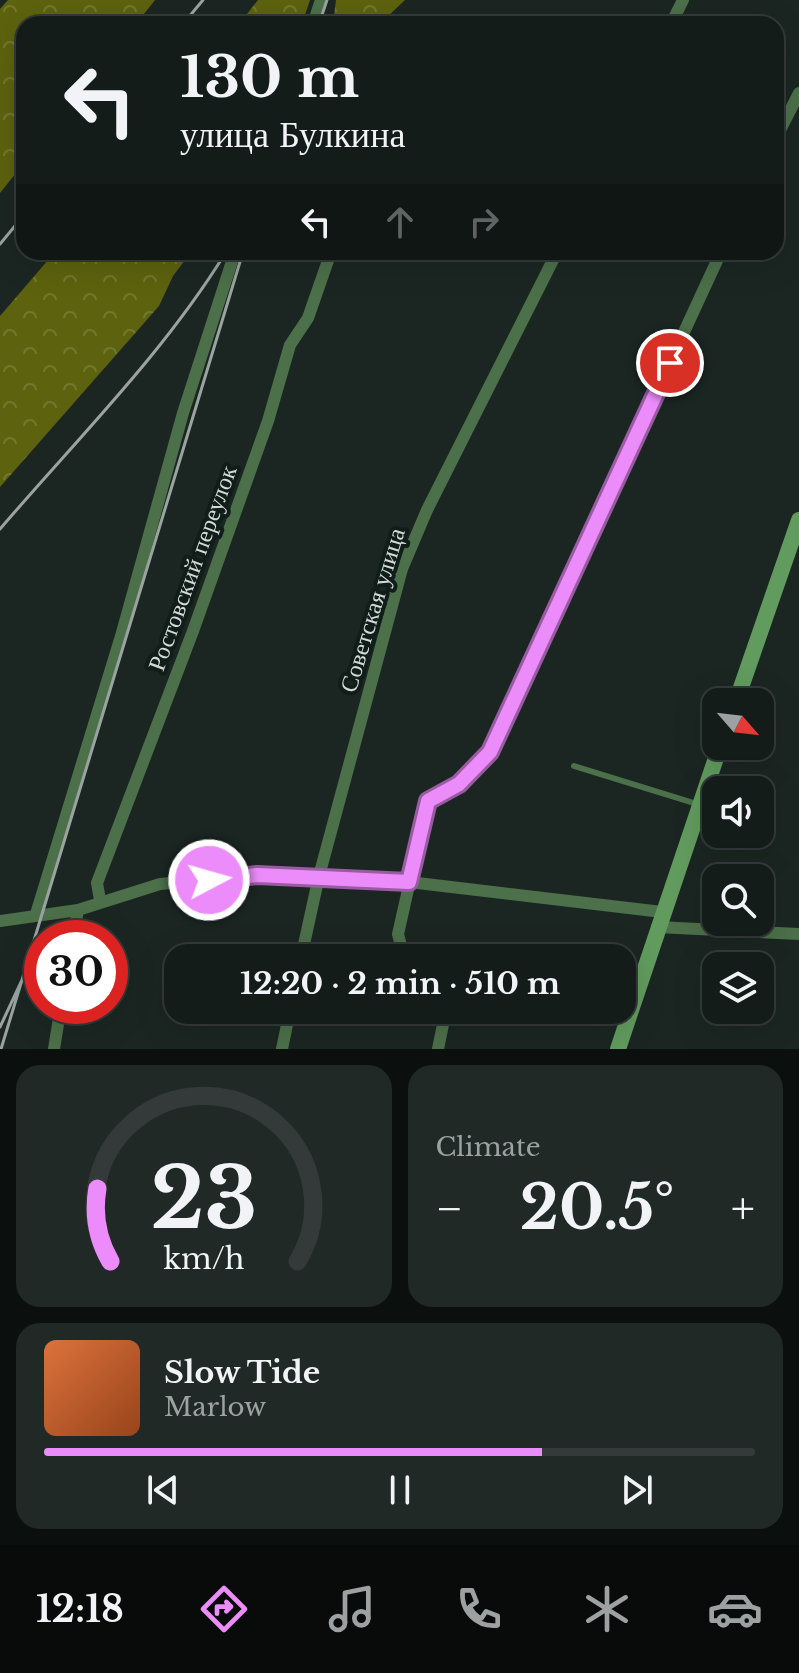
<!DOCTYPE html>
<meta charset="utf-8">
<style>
body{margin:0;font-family:"Libre Baskerville",serif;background:#212927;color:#f1f3f6;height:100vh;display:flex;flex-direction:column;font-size:30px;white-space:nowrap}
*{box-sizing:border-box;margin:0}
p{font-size:26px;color:#9da1a2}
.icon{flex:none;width:44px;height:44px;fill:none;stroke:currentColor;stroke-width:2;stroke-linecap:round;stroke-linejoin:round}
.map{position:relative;height:1049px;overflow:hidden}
.details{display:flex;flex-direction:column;gap:16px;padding:16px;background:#0b0f0e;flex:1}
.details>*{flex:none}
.banner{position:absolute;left:16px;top:16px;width:768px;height:244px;border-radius:24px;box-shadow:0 8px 32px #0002,0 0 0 2px #333a39;background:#141c1a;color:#f1f3f6;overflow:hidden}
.needle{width:52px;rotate:118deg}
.controls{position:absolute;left:702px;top:688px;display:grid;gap:16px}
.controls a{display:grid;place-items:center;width:72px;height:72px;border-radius:16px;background:#141c1a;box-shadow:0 8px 32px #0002,0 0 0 2px #333a39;font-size:40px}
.speed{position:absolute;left:24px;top:920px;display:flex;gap:16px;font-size:40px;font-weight:700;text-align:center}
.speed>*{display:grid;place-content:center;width:104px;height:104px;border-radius:50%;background:#141c1a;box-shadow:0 8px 32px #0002,0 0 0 2px #333a39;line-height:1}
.speed .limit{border:12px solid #d22;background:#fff;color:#111}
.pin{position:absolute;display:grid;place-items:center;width:68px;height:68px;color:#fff;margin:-34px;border:4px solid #fff;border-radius:50%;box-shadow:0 2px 8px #0007}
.me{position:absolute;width:88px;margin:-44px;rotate:84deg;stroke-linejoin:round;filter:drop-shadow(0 0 6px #0008)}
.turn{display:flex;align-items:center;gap:28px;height:168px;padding:0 32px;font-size:36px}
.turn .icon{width:104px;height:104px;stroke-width:2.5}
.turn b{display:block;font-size:56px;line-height:68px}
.lanes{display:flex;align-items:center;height:76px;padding:0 32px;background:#0003;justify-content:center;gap:40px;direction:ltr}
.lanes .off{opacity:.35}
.big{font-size:60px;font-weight:700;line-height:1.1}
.details .card{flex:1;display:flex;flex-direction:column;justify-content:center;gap:12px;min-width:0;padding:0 28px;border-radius:24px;background:#212927}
.details .dial{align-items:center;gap:0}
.dial svg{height:208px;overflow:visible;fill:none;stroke:#333a39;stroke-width:7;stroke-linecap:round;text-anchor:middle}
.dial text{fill:#f1f3f6;stroke:none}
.song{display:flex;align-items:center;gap:24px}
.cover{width:96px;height:96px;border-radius:12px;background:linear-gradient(135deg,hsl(20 70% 55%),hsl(20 70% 35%))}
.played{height:8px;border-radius:4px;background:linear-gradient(90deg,#ec8cfa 70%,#333a39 70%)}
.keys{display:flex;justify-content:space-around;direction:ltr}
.heat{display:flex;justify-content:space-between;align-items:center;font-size:44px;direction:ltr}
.details .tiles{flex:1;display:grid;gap:16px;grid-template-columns:1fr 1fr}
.card:last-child{grid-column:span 2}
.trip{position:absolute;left:164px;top:944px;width:472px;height:80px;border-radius:24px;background:#141c1a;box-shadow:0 8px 32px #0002,0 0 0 2px #333a39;font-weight:700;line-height:80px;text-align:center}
.dock{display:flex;height:128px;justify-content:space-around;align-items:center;background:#080b0a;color:#9da1a2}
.dock .icon{width:56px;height:56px}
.dock .selected{color:#ec8cfa}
.dock b{font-size:36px;color:#f1f3f6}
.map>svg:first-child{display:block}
.forest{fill:url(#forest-crowns)}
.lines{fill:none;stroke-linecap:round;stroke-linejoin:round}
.service{stroke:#4c704a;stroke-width:6}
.minor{stroke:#4c704a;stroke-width:12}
.secondary{stroke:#619b5e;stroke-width:16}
.rail{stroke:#9ba3a1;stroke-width:3}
.route-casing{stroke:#995ba2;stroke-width:20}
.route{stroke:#ec8cfa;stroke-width:14}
.labels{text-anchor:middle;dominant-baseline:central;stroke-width:8;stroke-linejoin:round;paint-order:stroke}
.street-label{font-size:24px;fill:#d2d9d7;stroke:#111d19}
</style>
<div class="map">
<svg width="799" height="1049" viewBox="0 0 799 1049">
<defs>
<pattern id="forest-crowns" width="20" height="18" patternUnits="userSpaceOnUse" patternTransform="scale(2)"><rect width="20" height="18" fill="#5d620e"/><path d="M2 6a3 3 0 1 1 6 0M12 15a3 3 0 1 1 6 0" fill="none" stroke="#737830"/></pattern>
</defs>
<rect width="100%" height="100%" fill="#1b2622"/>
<!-- forest -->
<path class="forest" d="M8,0h147l-19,24h-112v139l-24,30v-184z
M258,0h52l-8,24h-63z
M336,0h69l-20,19 9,5h-61z
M55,252h136l-18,24 -14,30 -159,181v-171z"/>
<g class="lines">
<!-- service -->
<path class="service" d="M574,766l123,38"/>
<!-- minor -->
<path class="minor" d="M313,24l8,-24
M671,24l12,-24
M776,138l23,-45
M100,900l-3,-17 96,-252 75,-210 22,-76 18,-27 23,-66
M36,914l85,-278 62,-223 52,-161
M0,921l78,-11 82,-26 97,-9 152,7 253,30
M657,927l142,7
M73,938l5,-28
M301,958l18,-82 83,-307 25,-59 130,-258
M404,958l-6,-24 30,-133 31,-17 31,-32 231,-500
M54,1049l7,-43
M282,1049l8,-39
M438,1049l8,-39"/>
<!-- secondary -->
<path class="secondary" d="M736,702l63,-182
M618,1049l102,-303"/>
<!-- rail -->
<path class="rail" d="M183,24l20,-24
M319,24l8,-24
M0,244l24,-29
M0,529c77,-90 164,-176 226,-277
M22,980l221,-728
M0,1027l22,-47 -21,69"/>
</g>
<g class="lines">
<defs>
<path id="route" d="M209,880l48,-5 152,7 19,-81 31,-17 31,-32 180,-389"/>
</defs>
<!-- route casing -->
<use href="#route" class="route-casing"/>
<!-- route -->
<use href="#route" class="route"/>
</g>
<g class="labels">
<!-- street labels -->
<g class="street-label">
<text transform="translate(192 568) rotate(-70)">Ростовский переулок</text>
<text transform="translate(372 610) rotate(-73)">Советская улица</text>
</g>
</g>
</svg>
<div class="controls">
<a><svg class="needle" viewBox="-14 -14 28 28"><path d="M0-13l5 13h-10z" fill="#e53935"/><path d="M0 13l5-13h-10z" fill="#9da1a2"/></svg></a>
<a><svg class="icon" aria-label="sound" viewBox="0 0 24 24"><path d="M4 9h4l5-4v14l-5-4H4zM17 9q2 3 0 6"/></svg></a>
<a><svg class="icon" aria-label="search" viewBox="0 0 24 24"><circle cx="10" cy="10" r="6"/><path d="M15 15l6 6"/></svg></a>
<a><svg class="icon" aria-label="layers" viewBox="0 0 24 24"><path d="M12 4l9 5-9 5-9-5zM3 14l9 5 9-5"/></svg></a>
</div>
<div class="speed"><div class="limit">30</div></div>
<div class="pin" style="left:670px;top:363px;background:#d93025"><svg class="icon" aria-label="arrive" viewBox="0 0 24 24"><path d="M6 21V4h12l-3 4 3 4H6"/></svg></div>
<svg class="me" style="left:209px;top:880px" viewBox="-20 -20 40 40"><circle r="17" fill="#ec8cfa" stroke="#fff" stroke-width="3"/><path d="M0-11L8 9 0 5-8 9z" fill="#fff"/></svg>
<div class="trip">12:20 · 2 min · 510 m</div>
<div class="banner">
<div class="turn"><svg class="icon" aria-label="left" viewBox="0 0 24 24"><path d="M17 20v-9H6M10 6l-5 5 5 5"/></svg><div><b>130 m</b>улица Булкина</div></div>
<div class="lanes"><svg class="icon" aria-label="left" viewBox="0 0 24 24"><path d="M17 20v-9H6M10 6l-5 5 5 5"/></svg><svg class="icon off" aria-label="ahead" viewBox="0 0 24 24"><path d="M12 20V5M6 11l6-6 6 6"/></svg><svg class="icon off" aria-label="right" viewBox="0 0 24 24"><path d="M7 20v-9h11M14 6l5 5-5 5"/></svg></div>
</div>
</div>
<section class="details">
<div class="tiles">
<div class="card dial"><svg viewBox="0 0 100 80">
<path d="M14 69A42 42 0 1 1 86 69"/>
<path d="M14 69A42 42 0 0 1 9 41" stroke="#ec8cfa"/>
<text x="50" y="56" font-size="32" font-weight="700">23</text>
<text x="50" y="72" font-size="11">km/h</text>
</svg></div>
<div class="card"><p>Climate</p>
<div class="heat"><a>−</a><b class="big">20.5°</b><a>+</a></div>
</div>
<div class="card">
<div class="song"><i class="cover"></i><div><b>Slow Tide</b><p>Marlow</p></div></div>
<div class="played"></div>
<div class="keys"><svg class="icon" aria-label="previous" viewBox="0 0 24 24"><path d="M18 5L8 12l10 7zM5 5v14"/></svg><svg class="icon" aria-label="pause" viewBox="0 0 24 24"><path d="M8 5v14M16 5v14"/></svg><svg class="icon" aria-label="next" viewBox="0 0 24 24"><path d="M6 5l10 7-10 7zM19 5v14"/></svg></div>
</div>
</div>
</section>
<nav class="dock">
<b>12:18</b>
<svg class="icon selected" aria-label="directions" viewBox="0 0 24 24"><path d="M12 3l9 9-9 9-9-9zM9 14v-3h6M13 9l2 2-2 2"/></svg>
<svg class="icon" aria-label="music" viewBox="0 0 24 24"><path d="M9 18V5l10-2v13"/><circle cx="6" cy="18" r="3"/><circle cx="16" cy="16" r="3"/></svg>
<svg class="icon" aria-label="phone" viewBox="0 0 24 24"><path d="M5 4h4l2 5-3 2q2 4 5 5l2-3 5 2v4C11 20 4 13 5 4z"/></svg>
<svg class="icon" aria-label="climate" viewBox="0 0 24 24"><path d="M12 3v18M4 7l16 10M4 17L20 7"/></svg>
<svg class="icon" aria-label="car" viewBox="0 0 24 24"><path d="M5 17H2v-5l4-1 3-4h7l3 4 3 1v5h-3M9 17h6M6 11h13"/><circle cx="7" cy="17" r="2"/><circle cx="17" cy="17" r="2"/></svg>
</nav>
